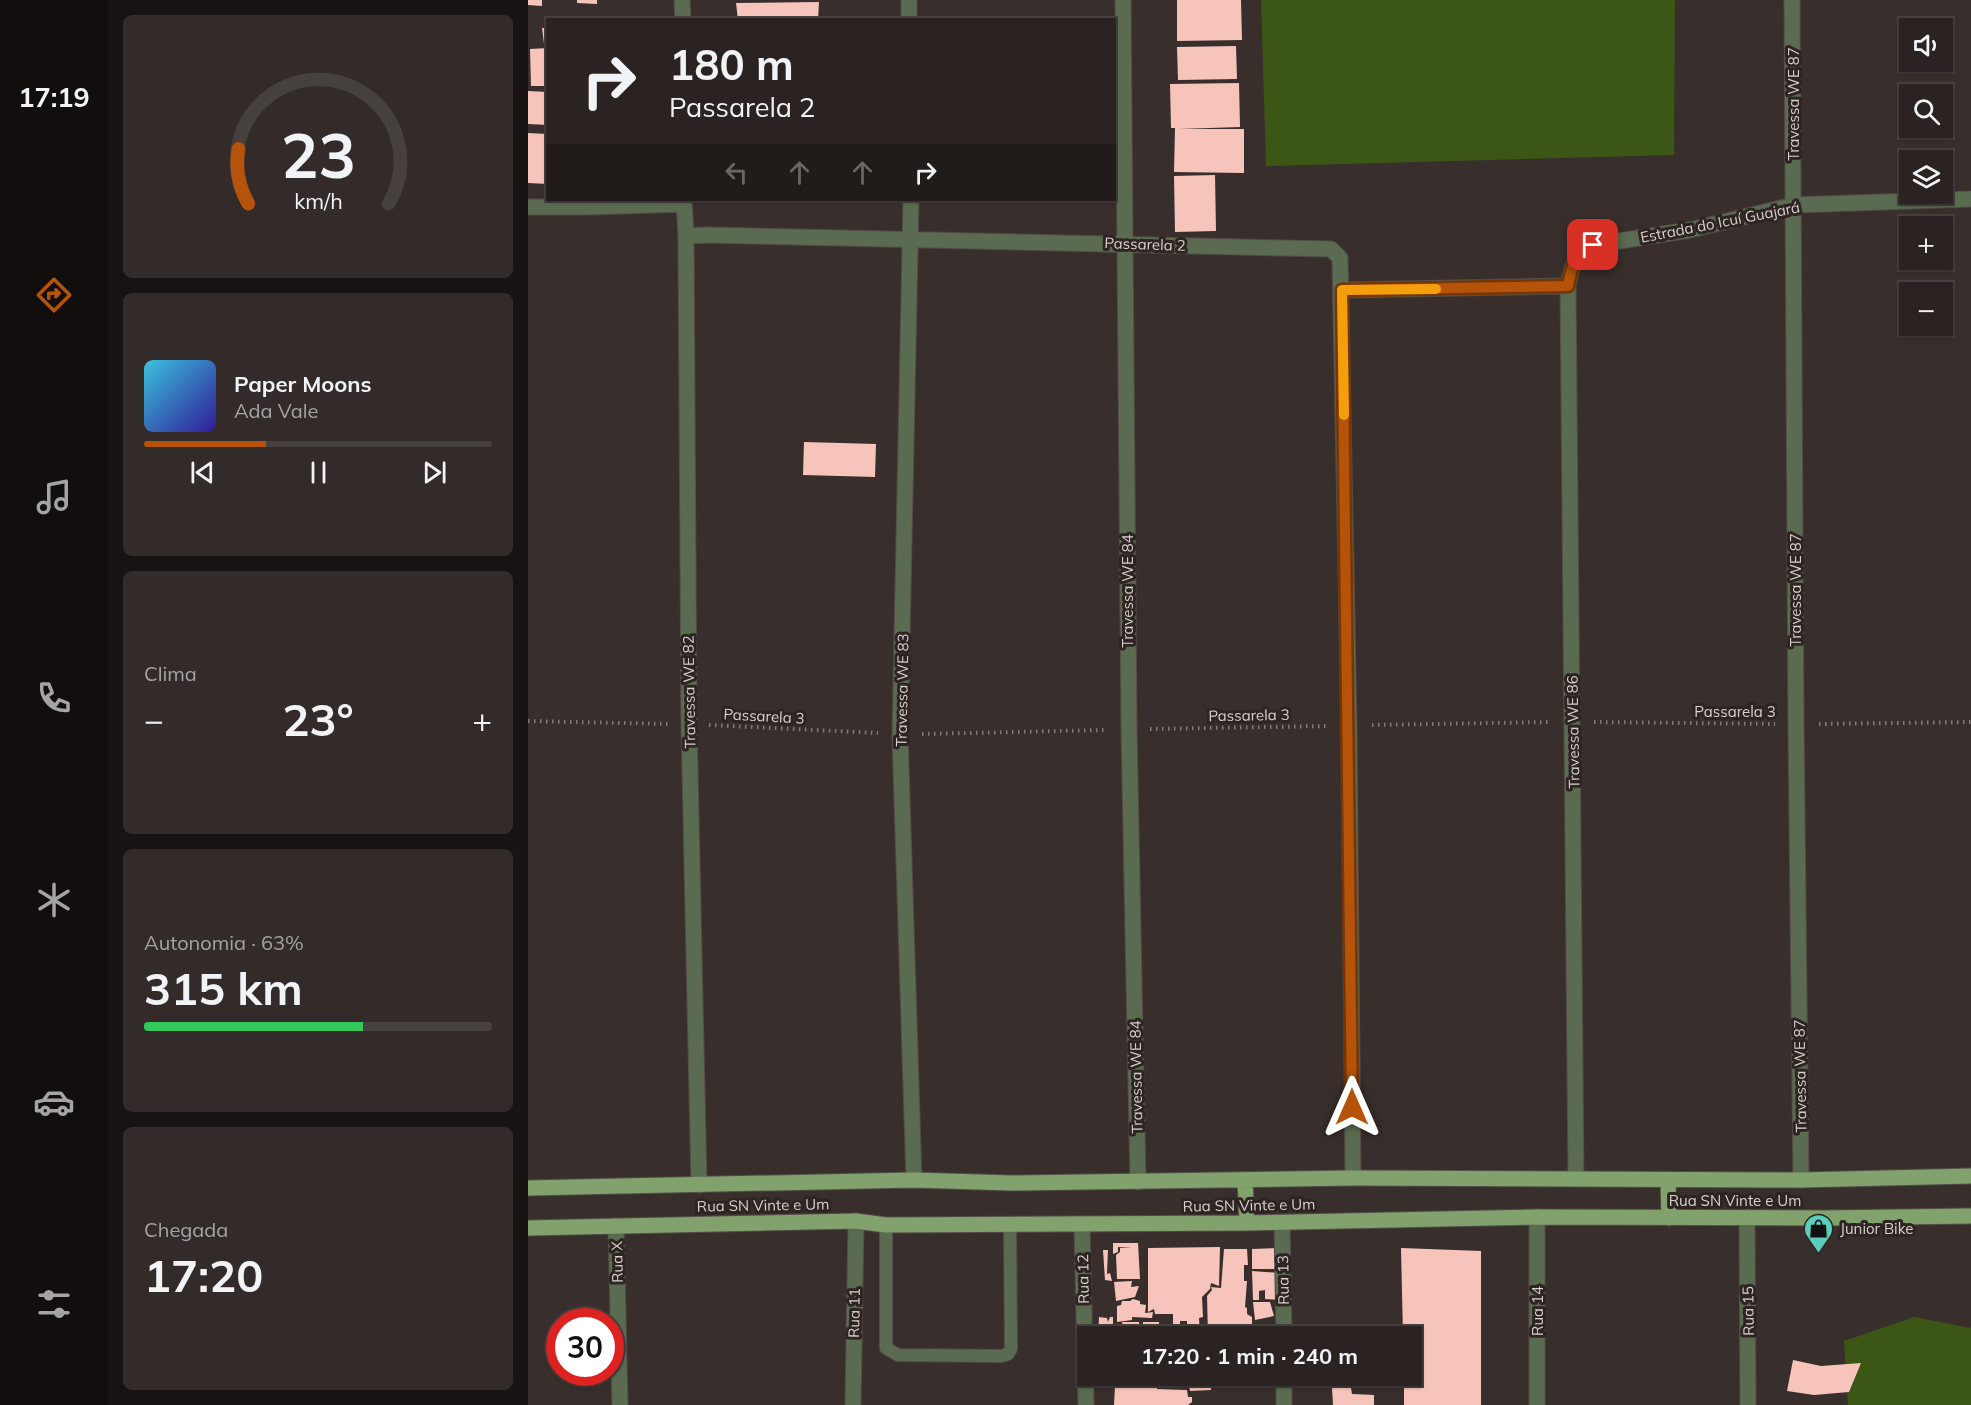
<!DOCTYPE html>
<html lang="pt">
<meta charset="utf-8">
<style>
body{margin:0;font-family:Mulish,sans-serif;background:#322b2a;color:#f1f3f6;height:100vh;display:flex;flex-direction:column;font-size:22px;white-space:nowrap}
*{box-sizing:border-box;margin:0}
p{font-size:20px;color:#a5a4a5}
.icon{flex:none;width:33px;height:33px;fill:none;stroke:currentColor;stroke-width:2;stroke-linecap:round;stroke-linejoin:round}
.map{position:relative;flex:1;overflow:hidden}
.sheet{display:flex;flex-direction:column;gap:15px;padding:15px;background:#171312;width:420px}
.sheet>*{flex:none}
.banner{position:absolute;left:18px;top:18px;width:570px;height:183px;border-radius:0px;box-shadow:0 2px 4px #0004,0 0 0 2px #46403f;background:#2a2321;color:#f1f3f6;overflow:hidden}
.tools{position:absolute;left:1371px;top:18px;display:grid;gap:12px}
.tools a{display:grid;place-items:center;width:54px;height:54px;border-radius:0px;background:#2a2321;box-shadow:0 2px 4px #0004,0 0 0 2px #46403f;font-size:30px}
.speed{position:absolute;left:18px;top:1308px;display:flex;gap:12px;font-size:30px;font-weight:700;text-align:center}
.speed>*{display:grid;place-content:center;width:78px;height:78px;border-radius:50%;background:#2a2321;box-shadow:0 2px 4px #0004,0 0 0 2px #46403f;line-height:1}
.speed .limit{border:9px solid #d22;background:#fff;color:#111}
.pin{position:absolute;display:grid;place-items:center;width:51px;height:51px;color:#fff;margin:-26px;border-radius:12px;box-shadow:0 3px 9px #0006}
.me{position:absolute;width:66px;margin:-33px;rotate:0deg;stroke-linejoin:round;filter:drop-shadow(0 0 4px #0008)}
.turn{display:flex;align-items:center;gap:21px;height:126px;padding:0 24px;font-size:27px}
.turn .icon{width:78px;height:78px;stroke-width:2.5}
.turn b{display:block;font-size:42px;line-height:51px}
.lanes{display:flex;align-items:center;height:57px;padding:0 24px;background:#0003;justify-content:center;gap:30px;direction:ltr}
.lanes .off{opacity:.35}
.big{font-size:45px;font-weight:700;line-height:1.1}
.sheet .card{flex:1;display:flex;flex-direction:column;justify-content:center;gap:9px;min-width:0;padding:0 21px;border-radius:9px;background:#322b2a}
.sheet .dial{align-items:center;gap:0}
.dial svg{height:156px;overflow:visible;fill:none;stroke:#46403f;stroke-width:7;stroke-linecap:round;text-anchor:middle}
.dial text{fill:#f1f3f6;stroke:none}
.song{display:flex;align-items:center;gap:18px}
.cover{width:72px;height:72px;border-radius:9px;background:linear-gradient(135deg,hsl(190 70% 55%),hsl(250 70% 35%))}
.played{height:6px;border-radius:3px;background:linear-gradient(90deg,#b45309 35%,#46403f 35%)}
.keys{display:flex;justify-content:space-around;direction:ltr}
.heat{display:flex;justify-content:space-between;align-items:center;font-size:33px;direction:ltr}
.charge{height:9px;border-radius:4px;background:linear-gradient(90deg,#34c759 63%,#46403f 0)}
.trip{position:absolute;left:549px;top:1326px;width:345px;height:60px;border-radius:0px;background:#2a2321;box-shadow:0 2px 4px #0004,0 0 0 2px #46403f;font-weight:700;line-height:60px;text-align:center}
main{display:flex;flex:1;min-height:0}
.dock{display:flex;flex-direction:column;width:108px;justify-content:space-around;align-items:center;background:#110e0d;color:#a5a4a5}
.dock .icon{width:42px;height:42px}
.dock .selected{color:#b45309}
.dock b{font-size:27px;color:#f1f3f6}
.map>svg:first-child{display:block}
.green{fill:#3c5616}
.building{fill:#f7c4bc}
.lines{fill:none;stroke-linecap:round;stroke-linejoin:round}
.service-casing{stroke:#544c49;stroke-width:14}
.minor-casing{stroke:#544c49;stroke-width:17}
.primary-casing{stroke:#544c49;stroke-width:17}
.path{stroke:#837c79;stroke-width:4;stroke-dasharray:1.5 4.5;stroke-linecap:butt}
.service{stroke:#5b6b51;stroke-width:12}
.minor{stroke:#5b6b51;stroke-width:15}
.primary{stroke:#82a26d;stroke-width:15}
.route-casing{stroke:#753606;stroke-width:15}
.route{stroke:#b45309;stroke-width:10}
.slow{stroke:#f59e0b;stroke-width:10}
.labels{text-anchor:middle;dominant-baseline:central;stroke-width:6;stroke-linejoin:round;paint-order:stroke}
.street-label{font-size:15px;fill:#d6d1ce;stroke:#2e2522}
.poi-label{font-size:15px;fill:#d6d1ce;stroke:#2e2522;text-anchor:start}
</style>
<main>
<nav class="dock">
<b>17:19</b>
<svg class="icon selected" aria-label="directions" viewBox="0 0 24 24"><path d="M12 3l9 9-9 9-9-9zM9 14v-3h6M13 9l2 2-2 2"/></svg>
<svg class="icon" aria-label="music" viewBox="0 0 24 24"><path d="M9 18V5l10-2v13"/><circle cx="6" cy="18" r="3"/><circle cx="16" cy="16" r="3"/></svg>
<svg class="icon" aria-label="phone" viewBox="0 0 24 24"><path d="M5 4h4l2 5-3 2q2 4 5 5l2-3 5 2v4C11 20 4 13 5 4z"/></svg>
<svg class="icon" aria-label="climate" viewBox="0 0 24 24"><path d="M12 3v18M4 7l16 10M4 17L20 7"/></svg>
<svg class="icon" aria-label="car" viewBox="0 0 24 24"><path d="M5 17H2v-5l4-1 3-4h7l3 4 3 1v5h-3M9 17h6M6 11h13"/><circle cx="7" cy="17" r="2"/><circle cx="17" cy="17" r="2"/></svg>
<svg class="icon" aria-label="filters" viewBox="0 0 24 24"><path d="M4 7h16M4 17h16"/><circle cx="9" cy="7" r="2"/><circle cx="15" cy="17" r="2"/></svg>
</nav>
<section class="sheet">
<div class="card dial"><svg viewBox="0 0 100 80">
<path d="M14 69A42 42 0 1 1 86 69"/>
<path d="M14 69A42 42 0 0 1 9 41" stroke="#b45309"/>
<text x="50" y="56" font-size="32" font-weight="700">23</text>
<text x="50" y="72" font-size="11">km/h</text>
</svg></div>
<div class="card">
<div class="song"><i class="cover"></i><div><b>Paper Moons</b><p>Ada Vale</p></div></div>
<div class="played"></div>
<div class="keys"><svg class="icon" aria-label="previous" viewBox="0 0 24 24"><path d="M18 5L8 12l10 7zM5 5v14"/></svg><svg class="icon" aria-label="pause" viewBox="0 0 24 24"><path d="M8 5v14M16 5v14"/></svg><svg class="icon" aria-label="next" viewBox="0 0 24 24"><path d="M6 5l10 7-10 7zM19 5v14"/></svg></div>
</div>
<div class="card"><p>Clima</p>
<div class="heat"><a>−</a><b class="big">23°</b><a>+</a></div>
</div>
<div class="card"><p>Autonomia · 63%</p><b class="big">315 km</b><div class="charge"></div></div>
<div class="card"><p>Chegada</p><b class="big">17:20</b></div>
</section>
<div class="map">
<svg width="1443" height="1405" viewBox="0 0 1443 1405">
<rect width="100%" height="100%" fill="#382f2c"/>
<!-- green -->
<path class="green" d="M733,0h414l-1,155 -408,11z
M1386,1317l57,11v77h-123l-4,-64z"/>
<!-- building -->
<path class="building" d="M0,0h14v6l-14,-1z
M49,0h20v4l-20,-1z
M649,0h64l1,40 -65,1z
M291,2l-1,18h-80l-2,-17z
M14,28h6v15l-4,1z
M708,46l1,33 -59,1 -1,-33z
M20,48v38h-17l-1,-37z
M711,83l1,44 -61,2h65v44l-70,-1 1,-44h-4l-1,-44z
M0,91l20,1v33l-20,-1z
M0,133l20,1v50l-20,-1z
M687,175l1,56 -41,1 -1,-56z
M536,200h29v3h-29z
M276,442l72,2 -1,33 -72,-2z
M585,1243h25l2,36h-23l-1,-24 4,-3v-4h12l-14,-1v5l-5,2z
M692,1247l-1,39 -8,-3 -1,6 -8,8 1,20 -4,1 1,18h-13v-15h-7v15h-7v-22h-18l-1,-5 -6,3v-64z
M752,1248v21h-28v-20z
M873,1248l80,3v154h-77v-29h8v-40h-9z
M696,1249h23l1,16h-4v16h3l-2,26 2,1v6l5,3v19h-44l-1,-40 5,-6 -1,-3 10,1z
M575,1250h5l-1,24 3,-1 2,8 -7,-1z
M724,1271l28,2v27l-15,-1v-9l-6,1v9h-6z
M604,1281l-1,6 8,-1 -4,11 -19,4 -2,-19z
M605,1299l7,2v3l6,1 -1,8 8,-1 -1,6 -20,-1v3l-15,2v-16l4,-1 1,-4h8z
M725,1302h17l4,14 -19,4z
M571,1317l8,1 1,4 2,-5h3v19h-15z
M594,1322h17l1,14h-15z
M615,1322h16v14h-16z
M1265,1360l28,6 40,-3 -12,29 -35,3 -27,-4z
M587,1376h42v13l30,1 1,7h4v5l-4,3h-74l1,-19h18l-18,-1z
M634,1376h49v14l-21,1 -1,-5 -27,1z
M804,1388h19l1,6 22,1v10h-41z"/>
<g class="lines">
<defs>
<path id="service" d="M358,1225v123l12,7 103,1 7,-2 3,-5 -1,-124"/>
<path id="minor" d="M154,0l1,20
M381,0v20
M595,0l6,730 9,452
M1264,0l4,724 5,456
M156,200l2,36 3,488 10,461
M383,200l-11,535 14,445
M0,207h61l95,-3
M158,236l22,-1 623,14 9,9 9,467 4,453
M814,290l226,-4
M1048,1179l-8,-893c3,-17 8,-35 25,-41l97,-15 104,-25 177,-6
M1009,1217v188
M1219,1217l1,188
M754,1223l2,113
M554,1225l4,180
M88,1226l4,179
M756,1376v29
M325,1405l3,-184"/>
<path id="primary" d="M717,1180l2,43
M1140,1180l1,38
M0,1188l386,-8 97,3 342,-5 448,2 170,-4
M0,1228l328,-7 30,4 361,-2 290,-6 288,1 146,-2"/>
</defs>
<!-- service casing -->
<use href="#service" class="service-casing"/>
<!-- minor casing -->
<use href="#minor" class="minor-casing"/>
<!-- primary casing -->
<use href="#primary" class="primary-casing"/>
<!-- path -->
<path class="path" d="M0,721l141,3
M1066,722l181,2
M1291,724l152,-2
M181,725l169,8
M844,725l178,-3
M622,729l178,-3
M394,734l184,-4"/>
<!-- service -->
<use href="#service" class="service"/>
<!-- minor -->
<use href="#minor" class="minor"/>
<!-- primary -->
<use href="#primary" class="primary"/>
</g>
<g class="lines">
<defs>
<path id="route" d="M824,1107l-10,-817 226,-4c3,-17 8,-35 25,-41"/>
</defs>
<!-- route casing -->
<use href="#route" class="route-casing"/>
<!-- route -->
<use href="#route" class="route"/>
<!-- slow -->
<path class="slow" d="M816,415l-2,-125 94,-1"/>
</g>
<!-- icons -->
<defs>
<symbol id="shop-pin" viewBox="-11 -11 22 30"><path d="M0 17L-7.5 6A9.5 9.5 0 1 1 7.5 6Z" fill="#5bcebb" stroke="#2e2522"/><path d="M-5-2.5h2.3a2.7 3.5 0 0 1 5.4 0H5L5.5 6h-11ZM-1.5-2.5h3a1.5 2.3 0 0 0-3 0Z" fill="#111"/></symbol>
</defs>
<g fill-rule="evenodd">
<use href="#shop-pin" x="1274" y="1212" width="33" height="45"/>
</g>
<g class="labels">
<!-- street labels -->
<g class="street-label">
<text transform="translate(1265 104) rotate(-90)">Travessa WE 87</text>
<text transform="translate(1192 222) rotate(-11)">Estrada do Icuí Guajará</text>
<text transform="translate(617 244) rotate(2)">Passarela 2</text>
<text transform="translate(1267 590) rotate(-90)">Travessa WE 87</text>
<text transform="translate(599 591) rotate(-90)">Travessa WE 84</text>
<text transform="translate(374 690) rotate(-89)">Travessa WE 83</text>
<text transform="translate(161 692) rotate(-91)">Travessa WE 82</text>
<text x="1207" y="711">Passarela 3</text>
<text transform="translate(721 715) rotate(-1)">Passarela 3</text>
<text transform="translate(236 716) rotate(3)">Passarela 3</text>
<text transform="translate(1045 732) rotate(-91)">Travessa WE 86</text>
<text transform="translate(1272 1076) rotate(-91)">Travessa WE 87</text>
<text transform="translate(608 1077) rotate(-91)">Travessa WE 84</text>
<text x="1207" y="1200">Rua SN Vinte e Um</text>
<text transform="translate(235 1205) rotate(-1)">Rua SN Vinte e Um</text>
<text transform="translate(721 1205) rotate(-1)">Rua SN Vinte e Um</text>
<text transform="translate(89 1262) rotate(-91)">Rua X</text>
<text transform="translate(555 1279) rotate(-91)">Rua 12</text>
<text transform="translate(755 1280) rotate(-91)">Rua 13</text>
<text transform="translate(1009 1311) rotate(-90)">Rua 14</text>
<text transform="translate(1220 1311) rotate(-91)">Rua 15</text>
<text transform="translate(326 1313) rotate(-89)">Rua 11</text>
</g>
<!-- poi labels -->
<g class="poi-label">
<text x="1312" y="1228">Junior Bike</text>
</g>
</g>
</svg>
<div class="tools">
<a><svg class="icon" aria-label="sound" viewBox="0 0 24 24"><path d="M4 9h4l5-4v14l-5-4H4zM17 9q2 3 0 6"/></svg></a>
<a><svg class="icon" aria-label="search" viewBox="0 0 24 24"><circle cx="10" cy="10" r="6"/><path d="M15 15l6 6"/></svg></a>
<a><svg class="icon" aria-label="layers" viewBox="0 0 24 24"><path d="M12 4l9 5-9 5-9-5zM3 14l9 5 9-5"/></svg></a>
<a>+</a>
<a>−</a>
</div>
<div class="speed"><div class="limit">30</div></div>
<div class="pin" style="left:1065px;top:245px;background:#d93025"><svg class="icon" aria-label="arrive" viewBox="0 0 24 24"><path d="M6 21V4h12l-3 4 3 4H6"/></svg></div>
<svg class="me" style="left:824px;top:1107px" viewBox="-20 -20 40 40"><path d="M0-17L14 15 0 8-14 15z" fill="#b45309" stroke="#fff" stroke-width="4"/></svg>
<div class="trip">17:20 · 1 min · 240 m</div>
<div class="banner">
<div class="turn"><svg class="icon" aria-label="right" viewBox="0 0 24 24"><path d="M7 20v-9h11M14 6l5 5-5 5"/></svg><div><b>180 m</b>Passarela 2</div></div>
<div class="lanes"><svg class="icon off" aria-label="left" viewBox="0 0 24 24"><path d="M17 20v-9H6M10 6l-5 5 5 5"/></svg><svg class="icon off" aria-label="ahead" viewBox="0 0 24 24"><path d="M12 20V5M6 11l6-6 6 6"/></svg><svg class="icon off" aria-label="ahead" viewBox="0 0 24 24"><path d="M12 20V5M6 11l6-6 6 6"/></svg><svg class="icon" aria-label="right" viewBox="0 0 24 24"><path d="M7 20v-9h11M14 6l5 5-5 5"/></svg></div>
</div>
</div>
</main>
